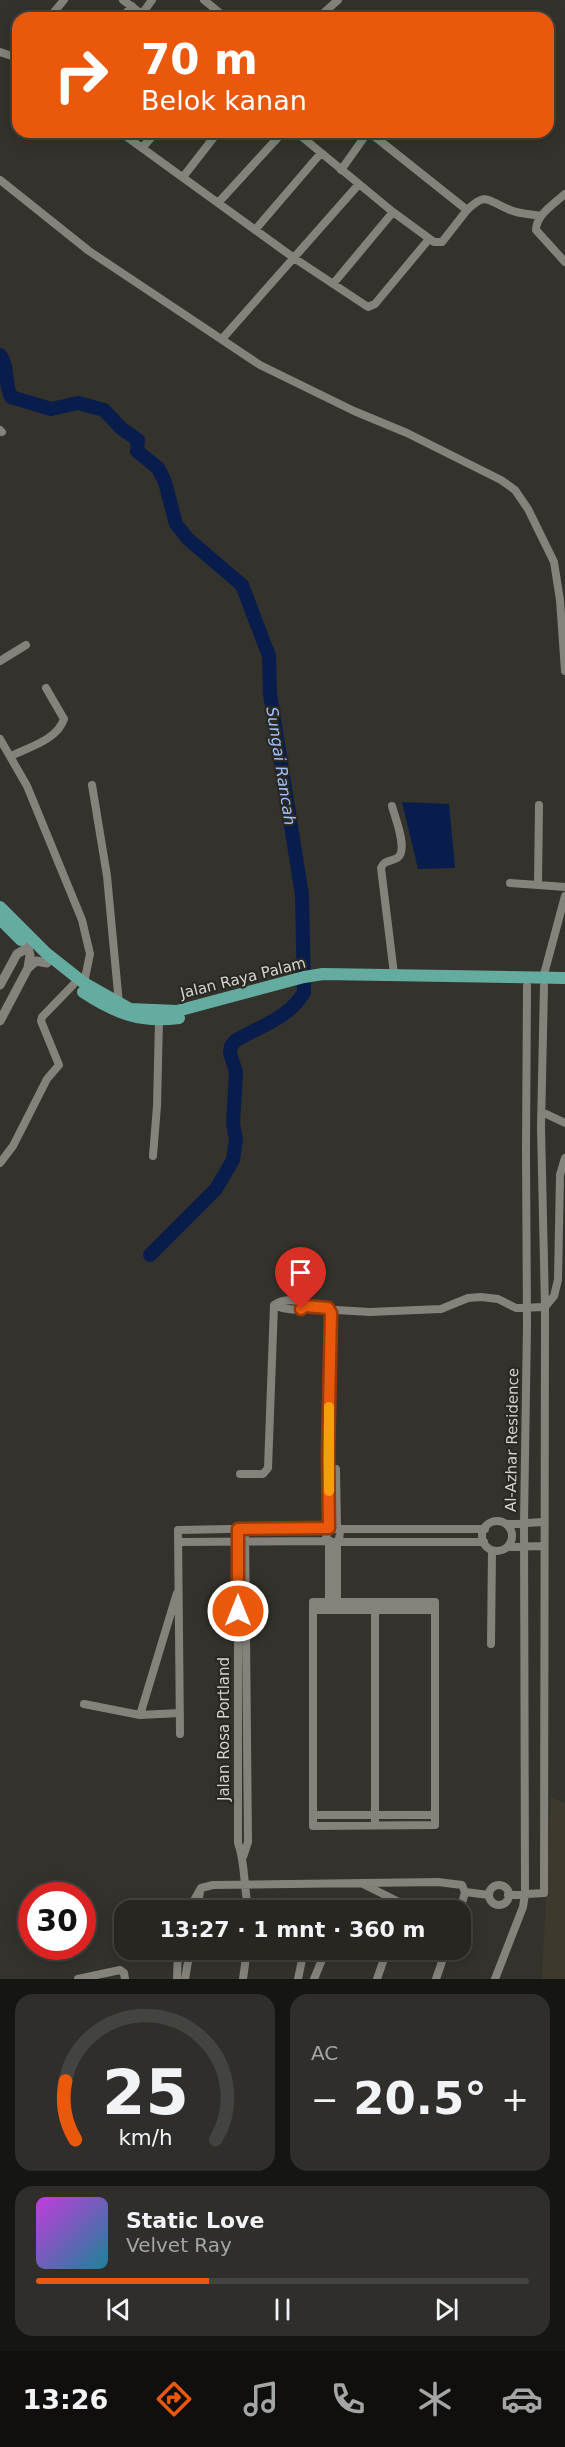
<!DOCTYPE html>
<html lang="id">
<meta charset="utf-8">
<style>
body{margin:0;font-family:"DejaVu Sans",sans-serif;background:#2f2e2a;color:#f1f3f6;height:100vh;display:flex;flex-direction:column;font-size:22px;white-space:nowrap}
*{box-sizing:border-box;margin:0}
p{font-size:20px;color:#a4a5a5}
.icon{flex:none;width:33px;height:33px;fill:none;stroke:currentColor;stroke-width:2;stroke-linecap:round;stroke-linejoin:round}
.map{position:relative;height:1979px;overflow:hidden}
.side{display:flex;flex-direction:column;gap:15px;padding:15px;background:#151512;flex:1}
.side>*{flex:none}
.guide{position:absolute;left:12px;top:12px;width:542px;height:126px;border-radius:18px;box-shadow:0 3px 15px #0003,0 0 0 2px #43433f;background:#ea580c;color:#fff;overflow:hidden}
.speed{position:absolute;left:18px;top:1882px;display:flex;gap:12px;font-size:30px;font-weight:700;text-align:center}
.speed>*{display:grid;place-content:center;width:78px;height:78px;border-radius:50%;background:#272621;box-shadow:0 3px 15px #0003,0 0 0 2px #43433f;line-height:1}
.speed .limit{border:9px solid #d22;background:#fff;color:#111}
.pin{position:absolute;display:grid;place-items:center;width:51px;height:51px;color:#fff;margin:-62px -26px;border-radius:50% 50% 50% 0;rotate:-45deg;box-shadow:0 0 6px #0007}
.pin .icon{rotate:45deg}
.me{position:absolute;width:66px;margin:-33px;rotate:0deg;stroke-linejoin:round;filter:drop-shadow(0 0 4px #0008)}
.turn{display:flex;align-items:center;gap:21px;height:126px;padding:0 30px;font-size:27px}
.turn .icon{width:78px;height:78px;stroke-width:2.5}
.turn b{display:block;font-size:42px;line-height:51px}
.big{font-size:45px;font-weight:800;line-height:1.1}
.side .tile{flex:1;display:flex;flex-direction:column;justify-content:center;gap:9px;min-width:0;padding:0 21px;border-radius:18px;background:#2f2e2a}
.side .dial{align-items:center;gap:0}
.dial svg{height:156px;overflow:visible;fill:none;stroke:#43433f;stroke-width:7;stroke-linecap:round;text-anchor:middle}
.dial text{fill:#f1f3f6;stroke:none}
.song{display:flex;align-items:center;gap:18px}
.cover{width:72px;height:72px;border-radius:9px;background:linear-gradient(135deg,hsl(290 70% 55%),hsl(190 70% 35%))}
.played{height:6px;border-radius:3px;background:linear-gradient(90deg,#ea580c 35%,#43433f 35%)}
.keys{display:flex;justify-content:space-around;direction:ltr}
.heat{display:flex;justify-content:space-between;align-items:center;font-size:33px;direction:ltr}
.side .tiles{flex:1;display:grid;gap:15px;grid-template-columns:1fr 1fr}
.tile:last-child{grid-column:span 2}
.trip{position:absolute;left:114px;top:1900px;width:357px;height:60px;border-radius:18px;background:#272621;box-shadow:0 3px 15px #0003,0 0 0 2px #43433f;font-weight:800;line-height:60px;text-align:center}
.dock{display:flex;height:96px;justify-content:space-around;align-items:center;background:#100f0d;color:#a4a5a5}
.dock .icon{width:42px;height:42px}
.dock .active{color:#ea580c}
.dock b{font-size:27px;color:#f1f3f6}
.map>svg:first-child{display:block}
.built{fill:#3d392d}
.water{fill:#091d4c}
.lines{fill:none;stroke-linecap:round;stroke-linejoin:round}
.river{stroke:#091d4c;stroke-width:14}
.minor{stroke:#85827b;stroke-width:8}
.tertiary{stroke:#85827b;stroke-width:9}
.primary{stroke:#65aca0;stroke-width:12}
.route-casing{stroke:#983908;stroke-width:15}
.route{stroke:#ea580c;stroke-width:10}
.slow{stroke:#f59e0b;stroke-width:10}
.labels{text-anchor:middle;dominant-baseline:central;stroke-width:4.5;stroke-linejoin:round;paint-order:stroke}
.street-label{font-size:15px;fill:#d5d4d0;stroke:#2a2822}
.water-label{font-size:16px;font-style:italic;fill:#9fbfff;stroke:#2a2822}
</style>
<div class="map">
<svg width="565" height="1979" viewBox="0 0 565 1979">
<rect width="100%" height="100%" fill="#34322c"/>
<!-- built -->
<path class="built" d="M551,1796l14,8v175h-23z"/>
<!-- water -->
<path class="water" d="M402,802l47,2 6,64 -37,1z"/>
<g class="lines">
<!-- river -->
<path class="river" d="M0,355c9,11 4,28 11,42l40,12 27,-6 26,7 18,19 16,11 -1,11 21,17 7,14 11,42 12,15 54,46 27,71 1,38 32,201 2,97c-13,25 -46,35 -69,49l-4,5 -1,7 6,19 -3,52 3,15 -3,21 -17,29 -66,66"/>
<!-- minor -->
<path class="minor" d="M123,0l24,18
M204,0l22,18
M142,14l10,-14
M49,18l15,-18
M122,18l10,-12
M318,18l20,-18
M0,52l18,6
M120,132l174,126 74,49 7,-3 54,-65
M296,132l97,80 41,30h8l25,-32 -98,-78
M142,148l14,-16
M341,170l27,-38
M183,177l35,-45
M0,180l89,71 171,114 94,46 53,22 94,47 14,10 13,19 26,53 6,38 5,71
M565,194c-11,10 -29,21 -29,36l29,32
M218,203l65,-71
M467,210c20,-19 20,-9 41,-1 9,5 22,5 33,7
M255,230l66,-77
M333,284l60,-72
M222,339l137,-155
M0,430l2,2
M0,661l26,-16
M0,739l27,47 55,134 8,34 -6,29
M11,756c18,-9 46,-16 53,-37l-18,-31
M92,785l15,91 12,128
M539,805l-1,80 27,2
M392,806c3,12 17,45 5,52 -7,4 -13,2 -16,10l13,106
M510,883l28,2
M543,978l22,-82
M542,1112l23,11
M153,1156l4,-50 2,-86
M0,1163l13,-17 34,-67 12,-14 -18,-44 1,-4 31,-32
M274,1305c9,4 23,7 31,1
M336,1310l34,2 71,-3 27,-11 13,-1 17,2 18,9 29,-1 9,-11 4,-16 2,-105 5,-17
M336,1469l1,59
M240,1474h23l5,-6 6,-163c9,-6 23,-7 31,1l23,2 3,5 -3,143 1,72
M482 1536a15 15 0 1 1 30 0a15 15 0 1 1-30 0Z
M507,1524l37,-2
M238,1529v314c8,21 5,45 11,68
M339,1529h146
M179,1542l150,-1v69
M508,1547l36,-1
M313,1602h122v223l-122,1z
M375,1602v223
M313,1610h122
M337,1610v-68h147
M491,1644l1,-94
M84,1704l56,11 40,-2
M140,1715l37,-122
M180,1734l-2,-204 155,-3 7,4 -1,9 -6,3 -7,-5 2,-10
M313,1815h122
M243,1857l5,-15 -3,-313
M363,1884l40,20 23,7
M489 1895a10 10 0 1 1 20 0a10 10 0 1 1-20 0Z
M465,1892l24,3
M508,1895l36,-2 1,-585 -4,-181 3,-141
M188,1911l13,-23 12,-3 225,-3 24,3 3,7 -5,19
M197,1911l3,-19
M78,1979l42,-9 4,3 1,6
M177,1979l1,-29
M185,1979l5,-29
M243,1979l4,-29
M298,1979l6,-29
M314,1979l12,-29
M377,1979l10,-29
M436,1979l10,-29
M495,1979l28,-72 2,-13 -1,-371 3,-199 -1,-173 1,-165"/>
<!-- tertiary -->
<path class="tertiary" d="M28,968l8,-7 11,2
M0,985l17,-31 12,-7
M0,1021l28,-53 2,-13 -7,-23"/>
<!-- primary -->
<path class="primary" d="M0,907l46,46 38,30 46,26 47,2 127,-34 19,-3 242,4
M0,919l21,21
M83,992c32,21 56,31 96,26"/>
</g>
<g class="lines">
<defs>
<path id="route" d="M238,1611v-82l91,-1 -1,-72 3,-143 -3,-5 -23,-2 -4,3"/>
</defs>
<!-- route casing -->
<use href="#route" class="route-casing"/>
<!-- route -->
<use href="#route" class="route"/>
<!-- slow -->
<path class="slow" d="M329,1491v-84"/>
</g>
<g class="labels">
<!-- street labels -->
<g class="street-label">
<text transform="translate(243 978) rotate(-14)">Jalan Raya Palam</text>
<text transform="translate(512 1440) rotate(-89)">Al-Azhar Residence</text>
<text transform="translate(224 1729) rotate(-90)">Jalan Rosa Portland</text>
</g>
<!-- water labels -->
<g class="water-label">
<text transform="translate(281 766) rotate(81)">Sungai Rancah</text>
</g>
</g>
</svg>
<div class="speed"><div class="limit">30</div></div>
<div class="pin" style="left:301px;top:1309px;background:#d93025"><svg class="icon" aria-label="arrive" viewBox="0 0 24 24"><path d="M6 21V4h12l-3 4 3 4H6"/></svg></div>
<svg class="me" style="left:238px;top:1611px" viewBox="-20 -20 40 40"><circle r="17" fill="#ea580c" stroke="#fff" stroke-width="3"/><path d="M0-11L8 9 0 5-8 9z" fill="#fff"/></svg>
<div class="trip">13:27 · 1 mnt · 360 m</div>
<div class="guide">
<div class="turn"><svg class="icon" aria-label="right" viewBox="0 0 24 24"><path d="M7 20v-9h11M14 6l5 5-5 5"/></svg><div><b>70 m</b>Belok kanan</div></div>
</div>
</div>
<section class="side">
<div class="tiles">
<div class="tile dial"><svg viewBox="0 0 100 80">
<path d="M14 69A42 42 0 1 1 86 69"/>
<path d="M14 69A42 42 0 0 1 9 39" stroke="#ea580c"/>
<text x="50" y="56" font-size="32" font-weight="700">25</text>
<text x="50" y="72" font-size="11">km/h</text>
</svg></div>
<div class="tile"><p>AC</p>
<div class="heat"><a>−</a><b class="big">20.5°</b><a>+</a></div>
</div>
<div class="tile">
<div class="song"><i class="cover"></i><div><b>Static Love</b><p>Velvet Ray</p></div></div>
<div class="played"></div>
<div class="keys"><svg class="icon" aria-label="previous" viewBox="0 0 24 24"><path d="M18 5L8 12l10 7zM5 5v14"/></svg><svg class="icon" aria-label="pause" viewBox="0 0 24 24"><path d="M8 5v14M16 5v14"/></svg><svg class="icon" aria-label="next" viewBox="0 0 24 24"><path d="M6 5l10 7-10 7zM19 5v14"/></svg></div>
</div>
</div>
</section>
<nav class="dock">
<b>13:26</b>
<svg class="icon active" aria-label="directions" viewBox="0 0 24 24"><path d="M12 3l9 9-9 9-9-9zM9 14v-3h6M13 9l2 2-2 2"/></svg>
<svg class="icon" aria-label="music" viewBox="0 0 24 24"><path d="M9 18V5l10-2v13"/><circle cx="6" cy="18" r="3"/><circle cx="16" cy="16" r="3"/></svg>
<svg class="icon" aria-label="phone" viewBox="0 0 24 24"><path d="M5 4h4l2 5-3 2q2 4 5 5l2-3 5 2v4C11 20 4 13 5 4z"/></svg>
<svg class="icon" aria-label="climate" viewBox="0 0 24 24"><path d="M12 3v18M4 7l16 10M4 17L20 7"/></svg>
<svg class="icon" aria-label="car" viewBox="0 0 24 24"><path d="M5 17H2v-5l4-1 3-4h7l3 4 3 1v5h-3M9 17h6M6 11h13"/><circle cx="7" cy="17" r="2"/><circle cx="17" cy="17" r="2"/></svg>
</nav>
